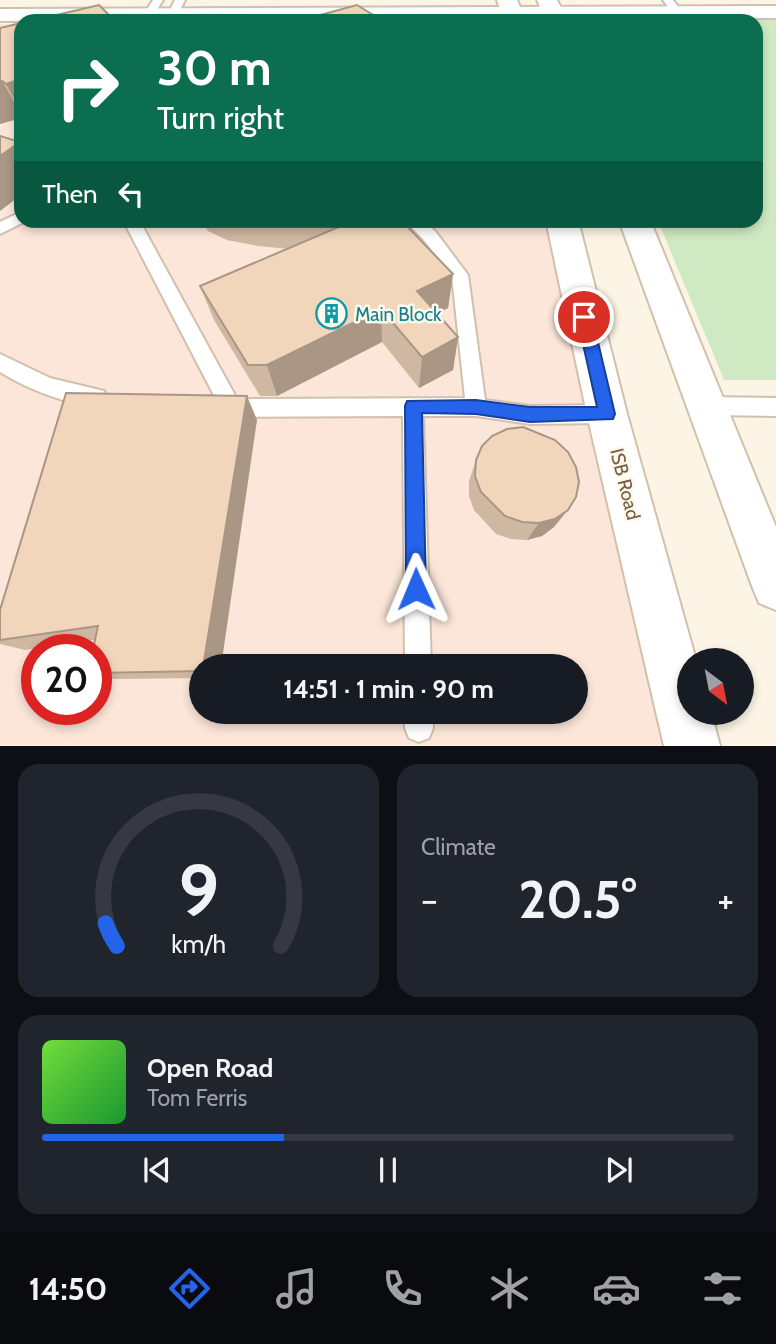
<!DOCTYPE html>
<meta charset="utf-8">
<style>
body{margin:0;font-family:Cabin,sans-serif;background:#20242c;color:#f1f3f6;height:100vh;display:flex;flex-direction:column;font-size:26px;white-space:nowrap}
*{box-sizing:border-box;margin:0}
p{font-size:23px;color:#9ea1a6}
.icon{flex:none;width:38px;height:38px;fill:none;stroke:currentColor;stroke-width:2;stroke-linecap:round;stroke-linejoin:round}
.map{position:relative;height:746px;overflow:hidden}
.drawer{display:flex;flex-direction:column;gap:18px;padding:18px;background:#0d0f14;flex:1}
.drawer>*{flex:none}
.hud{position:absolute;left:14px;top:14px;width:749px;height:214px;border-radius:21px;box-shadow:0 4px 10px #0003;background:#0b6e4f;color:#fff;overflow:hidden}
.needle{width:46px;rotate:148deg}
.tools{position:absolute;left:677px;top:648px;display:grid;gap:14px}
.tools a{display:grid;place-items:center;width:77px;height:77px;border-radius:50%;background:#171b24;box-shadow:0 4px 10px #0003;font-size:35px}
.speed{position:absolute;left:21px;top:634px;display:flex;gap:14px;font-size:35px;font-weight:700;text-align:center}
.speed>*{display:grid;place-content:center;width:91px;height:91px;border-radius:50%;background:#171b24;box-shadow:0 4px 10px #0003;line-height:1}
.speed .limit{border:10px solid #d22;background:#fff;color:#111}
.pin{position:absolute;display:grid;place-items:center;width:60px;height:60px;color:#fff;margin:-30px;border:4px solid #fff;border-radius:50%;box-shadow:0 2px 7px #0007}
.me{position:absolute;width:77px;margin:-38px;rotate:359deg;stroke-linejoin:round;filter:drop-shadow(0 0 5px #0008)}
.turn{display:flex;align-items:center;gap:24px;height:147px;padding:0 28px;font-size:32px}
.turn .icon{width:91px;height:91px;stroke-width:2.5}
.turn b{display:block;font-size:49px;line-height:60px}
.then{display:flex;align-items:center;height:66px;padding:0 28px;background:#0003;gap:14px;font-size:26px}
.big{font-size:52px;font-weight:800;line-height:1.1}
.drawer .card{flex:1;display:flex;flex-direction:column;justify-content:center;gap:10px;min-width:0;padding:0 24px;border-radius:21px;background:#20242c}
.drawer .dial{align-items:center;gap:0}
.dial svg{height:182px;overflow:visible;fill:none;stroke:#363941;stroke-width:7;stroke-linecap:round;text-anchor:middle}
.dial text{fill:#f1f3f6;stroke:none}
.song{display:flex;align-items:center;gap:21px}
.cover{width:84px;height:84px;border-radius:10px;background:linear-gradient(135deg,hsl(100 70% 55%),hsl(130 70% 35%))}
.played{height:7px;border-radius:4px;background:linear-gradient(90deg,#2563eb 35%,#363941 35%)}
.keys{display:flex;justify-content:space-around;direction:ltr}
.heat{display:flex;justify-content:space-between;align-items:center;font-size:38px;direction:ltr}
.drawer .tiles{flex:1;display:grid;gap:18px;grid-template-columns:1fr 1fr}
.card:last-child{grid-column:span 2}
.trip{position:absolute;left:189px;top:654px;width:399px;height:70px;border-radius:35px;background:#171b24;box-shadow:0 4px 10px #0003;font-weight:800;line-height:70px;text-align:center}
.menu{display:flex;height:112px;justify-content:space-around;align-items:center;background:#090b0e;color:#9ea1a6}
.menu .icon{width:49px;height:49px}
.menu .current{color:#2563eb}
.menu b{font-size:32px;color:#f1f3f6}
.map>svg:first-child{display:block}
.commercial{fill:#fce6d9;fill-rule:evenodd}
.green{fill:#cfeac3}
.lines{fill:none;stroke-linecap:round;stroke-linejoin:round}
.service-casing{stroke:#d0c0ae;stroke-width:4}
.tertiary-casing{stroke:#d0c0ae;stroke-width:4}
.secondary-casing{stroke:#d3c0ab;stroke-width:4}
.service{fill:#fff;fill-rule:evenodd}
.tertiary{fill:#fff;fill-rule:evenodd}
.secondary{fill:#fff;fill-rule:evenodd}
.wall{fill:#cfb8a2}
.shaded-wall{fill:#a99684}
.building{fill:#f1d6bc;stroke:#a99684;stroke-width:2}
.route{fill:#2563eb;stroke:#184099;stroke-width:2}
.labels{text-anchor:middle;dominant-baseline:central;stroke-width:5;stroke-linejoin:round;paint-order:stroke}
.culture-label{font-size:19px;fill:#0d838f;stroke:#fff9eb;text-anchor:start}
.street-label{font-size:19px;fill:#755d4a;stroke:#fff9eb}
</style>
<div class="map">
<svg width="776" height="746" viewBox="0 0 776 746">
<rect width="100%" height="100%" fill="#fcf5e5"/>
<!-- commercial -->
<path class="commercial" d="M0,24h21v196l537,1 132,524h-690zM37,649h59v60h-59zM201,667h375v45h-375z"/>
<!-- green -->
<path class="green" d="M776,20v360h-52l-66,-159 98,-1v-199h-182z"/>
<g class="lines">
<defs>
<path id="service" d="M153,0h10l-10,16h-8l-1,-2z
M175,0h10l-8,16 -4,1 -5,-3z
M663,0h10l10,13 -1,2h-8z
M21,212v8l5,1 -26,13v-12z
M123,220h16l98,179 228,-1 -13,-122 -29,-37 -19,-19h18l13,11 33,44 17,125 45,6 77,-1 7,3 3,6 -3,6 -7,3 -77,1 -54,-8h-53l8,251h-26l-2,-251 -175,1 -7,-3 -2,-9z
M0,354l50,24 54,13 3,6 -3,6c-25,9 -82,-17 -104,-31z
M706,397l70,1v18l-70,-1 -7,-3 -3,-6 3,-6z
M404,712h28l1,16 -4,10 -10,4 -10,-4 -4,-10z"/>
<path id="tertiary" d="M776,6v12l-776,3v-12z"/>
<path id="secondary" d="M497,0h20l9,21h-22z
M537,0h20l11,21h-22z
M546,220h32l49,194 69,246h-6v52h21l9,34h-56l-77,-332z
M619,220h31l126,307v83l-17,-7 -7,-17z"/>
</defs>
<!-- service casing -->
<use href="#service" class="service-casing"/>
<!-- tertiary casing -->
<use href="#tertiary" class="tertiary-casing"/>
<!-- secondary casing -->
<use href="#secondary" class="secondary-casing"/>
<!-- service -->
<use href="#service" class="service"/>
<!-- tertiary -->
<use href="#tertiary" class="tertiary"/>
<!-- secondary -->
<use href="#secondary" class="secondary"/>
</g>
<!-- wall -->
<path class="wall" d="M21,23v95l-21,6v-96z
M201,220h139l1,7 112,47 -5,34 -11,6 21,23 -5,33 -34,18 -37,-46 -105,54h-17l-46,-76 -14,-34 89,-37 -31,-3 -31,-6 -19,-9z
M257,420l-56,247v11l-86,1 -19,-4 -1,-35 -70,10 -25,-6v-34z
M476,460l78,67 -12,9 -15,4 -16,-1 -15,-5 -22,-24 -5,-14v-15z"/>
<!-- shaded-wall -->
<path class="shaded-wall" d="M21,79v31l-15,-26z
M2,81l19,33v4l-21,6v-42z
M20,142l1,53 -21,16v-55z
M453,274l-5,34 -33,17 2,-34z
M381,309l1,33 -105,54 -10,-31z
M458,337l-5,33 -34,18 3,-31z
M247,396l10,24 -36,247h-18z
M568,510l-14,17 -12,9 -15,4 12,-17z"/>
<!-- building -->
<path class="building" d="M99,5l16,16h-84z
M357,5l26,16h-85z
M21,23v56l-15,5 -4,-3 -2,1v-54z
M0,136l20,6 -20,14z
M355,220h46l52,54 -36,17 41,46 -36,20 -41,-48 -114,56h-19l-48,-79z
M66,393l181,3 -44,271h-2v4l-105,2v-24h-3l5,-23 -98,14v-30z
M523,427l32,13 13,12 8,15 3,15 -3,15 -8,13 -13,9 -16,4 -17,-1 -17,-6 -24,-24 -6,-16 1,-16 6,-14 10,-10 15,-7z"/>
<!-- route -->
<path class="route" d="M584,312l8,5 23,97 -2,5 -83,3 -54,-8 -54,-1 4,176 -3,7 -7,3 -7,-3 -3,-7 -1,-183 2,-5 69,-1 54,7h67l-20,-90z"/>
<!-- icons -->
<defs>
<symbol id="building-ring" viewBox="-11 -11 22 22"><circle r="9.5" fill="#fff9eb" stroke="#0f9aa8" stroke-width="1.5"/><path d="M-4-6H4V6H1V3H-1V6H-4ZM-2.5-4.3h1.7v1.8h-1.7ZM.8-4.3h1.7v1.8H.8ZM-2.5-1h1.7V.8h-1.7ZM.8-1h1.7V.8H.8Z" fill="#0f9aa8"/></symbol>
</defs>
<g fill-rule="evenodd">
<use href="#building-ring" x="314" y="296" width="35" height="35"/>
</g>
<g class="labels">
<!-- culture labels -->
<g class="culture-label">
<text x="355" y="314">Main Block</text>
</g>
<!-- street labels -->
<g class="street-label">
<text transform="translate(625 484) rotate(76)">ISB Road</text>
</g>
</g>
</svg>
<div class="tools">
<a><svg class="needle" viewBox="-14 -14 28 28"><path d="M0-13l5 13h-10z" fill="#e53935"/><path d="M0 13l5-13h-10z" fill="#9ea1a6"/></svg></a>
</div>
<div class="speed"><div class="limit">20</div></div>
<div class="pin" style="left:584px;top:317px;background:#d93025"><svg class="icon" aria-label="arrive" viewBox="0 0 24 24"><path d="M6 21V4h12l-3 4 3 4H6"/></svg></div>
<svg class="me" style="left:416px;top:589px" viewBox="-20 -20 40 40"><path d="M0-17L14 15 0 8-14 15z" fill="#2563eb" stroke="#fff" stroke-width="4"/></svg>
<div class="trip">14:51 · 1 min · 90 m</div>
<div class="hud">
<div class="turn"><svg class="icon" aria-label="right" viewBox="0 0 24 24"><path d="M7 20v-9h11M14 6l5 5-5 5"/></svg><div><b>30 m</b>Turn right</div></div>
<div class="then">Then<svg class="icon" aria-label="left" viewBox="0 0 24 24"><path d="M17 20v-9H6M10 6l-5 5 5 5"/></svg></div>
</div>
</div>
<section class="drawer">
<div class="tiles">
<div class="card dial"><svg viewBox="0 0 100 80">
<path d="M14 69A42 42 0 1 1 86 69"/>
<path d="M14 69A42 42 0 0 1 9 59" stroke="#2563eb"/>
<text x="50" y="56" font-size="32" font-weight="700">9</text>
<text x="50" y="72" font-size="11">km/h</text>
</svg></div>
<div class="card"><p>Climate</p>
<div class="heat"><a>−</a><b class="big">20.5°</b><a>+</a></div>
</div>
<div class="card">
<div class="song"><i class="cover"></i><div><b>Open Road</b><p>Tom Ferris</p></div></div>
<div class="played"></div>
<div class="keys"><svg class="icon" aria-label="previous" viewBox="0 0 24 24"><path d="M18 5L8 12l10 7zM5 5v14"/></svg><svg class="icon" aria-label="pause" viewBox="0 0 24 24"><path d="M8 5v14M16 5v14"/></svg><svg class="icon" aria-label="next" viewBox="0 0 24 24"><path d="M6 5l10 7-10 7zM19 5v14"/></svg></div>
</div>
</div>
</section>
<nav class="menu">
<b>14:50</b>
<svg class="icon current" aria-label="directions" viewBox="0 0 24 24"><path d="M12 3l9 9-9 9-9-9zM9 14v-3h6M13 9l2 2-2 2"/></svg>
<svg class="icon" aria-label="music" viewBox="0 0 24 24"><path d="M9 18V5l10-2v13"/><circle cx="6" cy="18" r="3"/><circle cx="16" cy="16" r="3"/></svg>
<svg class="icon" aria-label="phone" viewBox="0 0 24 24"><path d="M5 4h4l2 5-3 2q2 4 5 5l2-3 5 2v4C11 20 4 13 5 4z"/></svg>
<svg class="icon" aria-label="climate" viewBox="0 0 24 24"><path d="M12 3v18M4 7l16 10M4 17L20 7"/></svg>
<svg class="icon" aria-label="car" viewBox="0 0 24 24"><path d="M5 17H2v-5l4-1 3-4h7l3 4 3 1v5h-3M9 17h6M6 11h13"/><circle cx="7" cy="17" r="2"/><circle cx="17" cy="17" r="2"/></svg>
<svg class="icon" aria-label="filters" viewBox="0 0 24 24"><path d="M4 7h16M4 17h16"/><circle cx="9" cy="7" r="2"/><circle cx="15" cy="17" r="2"/></svg>
</nav>
